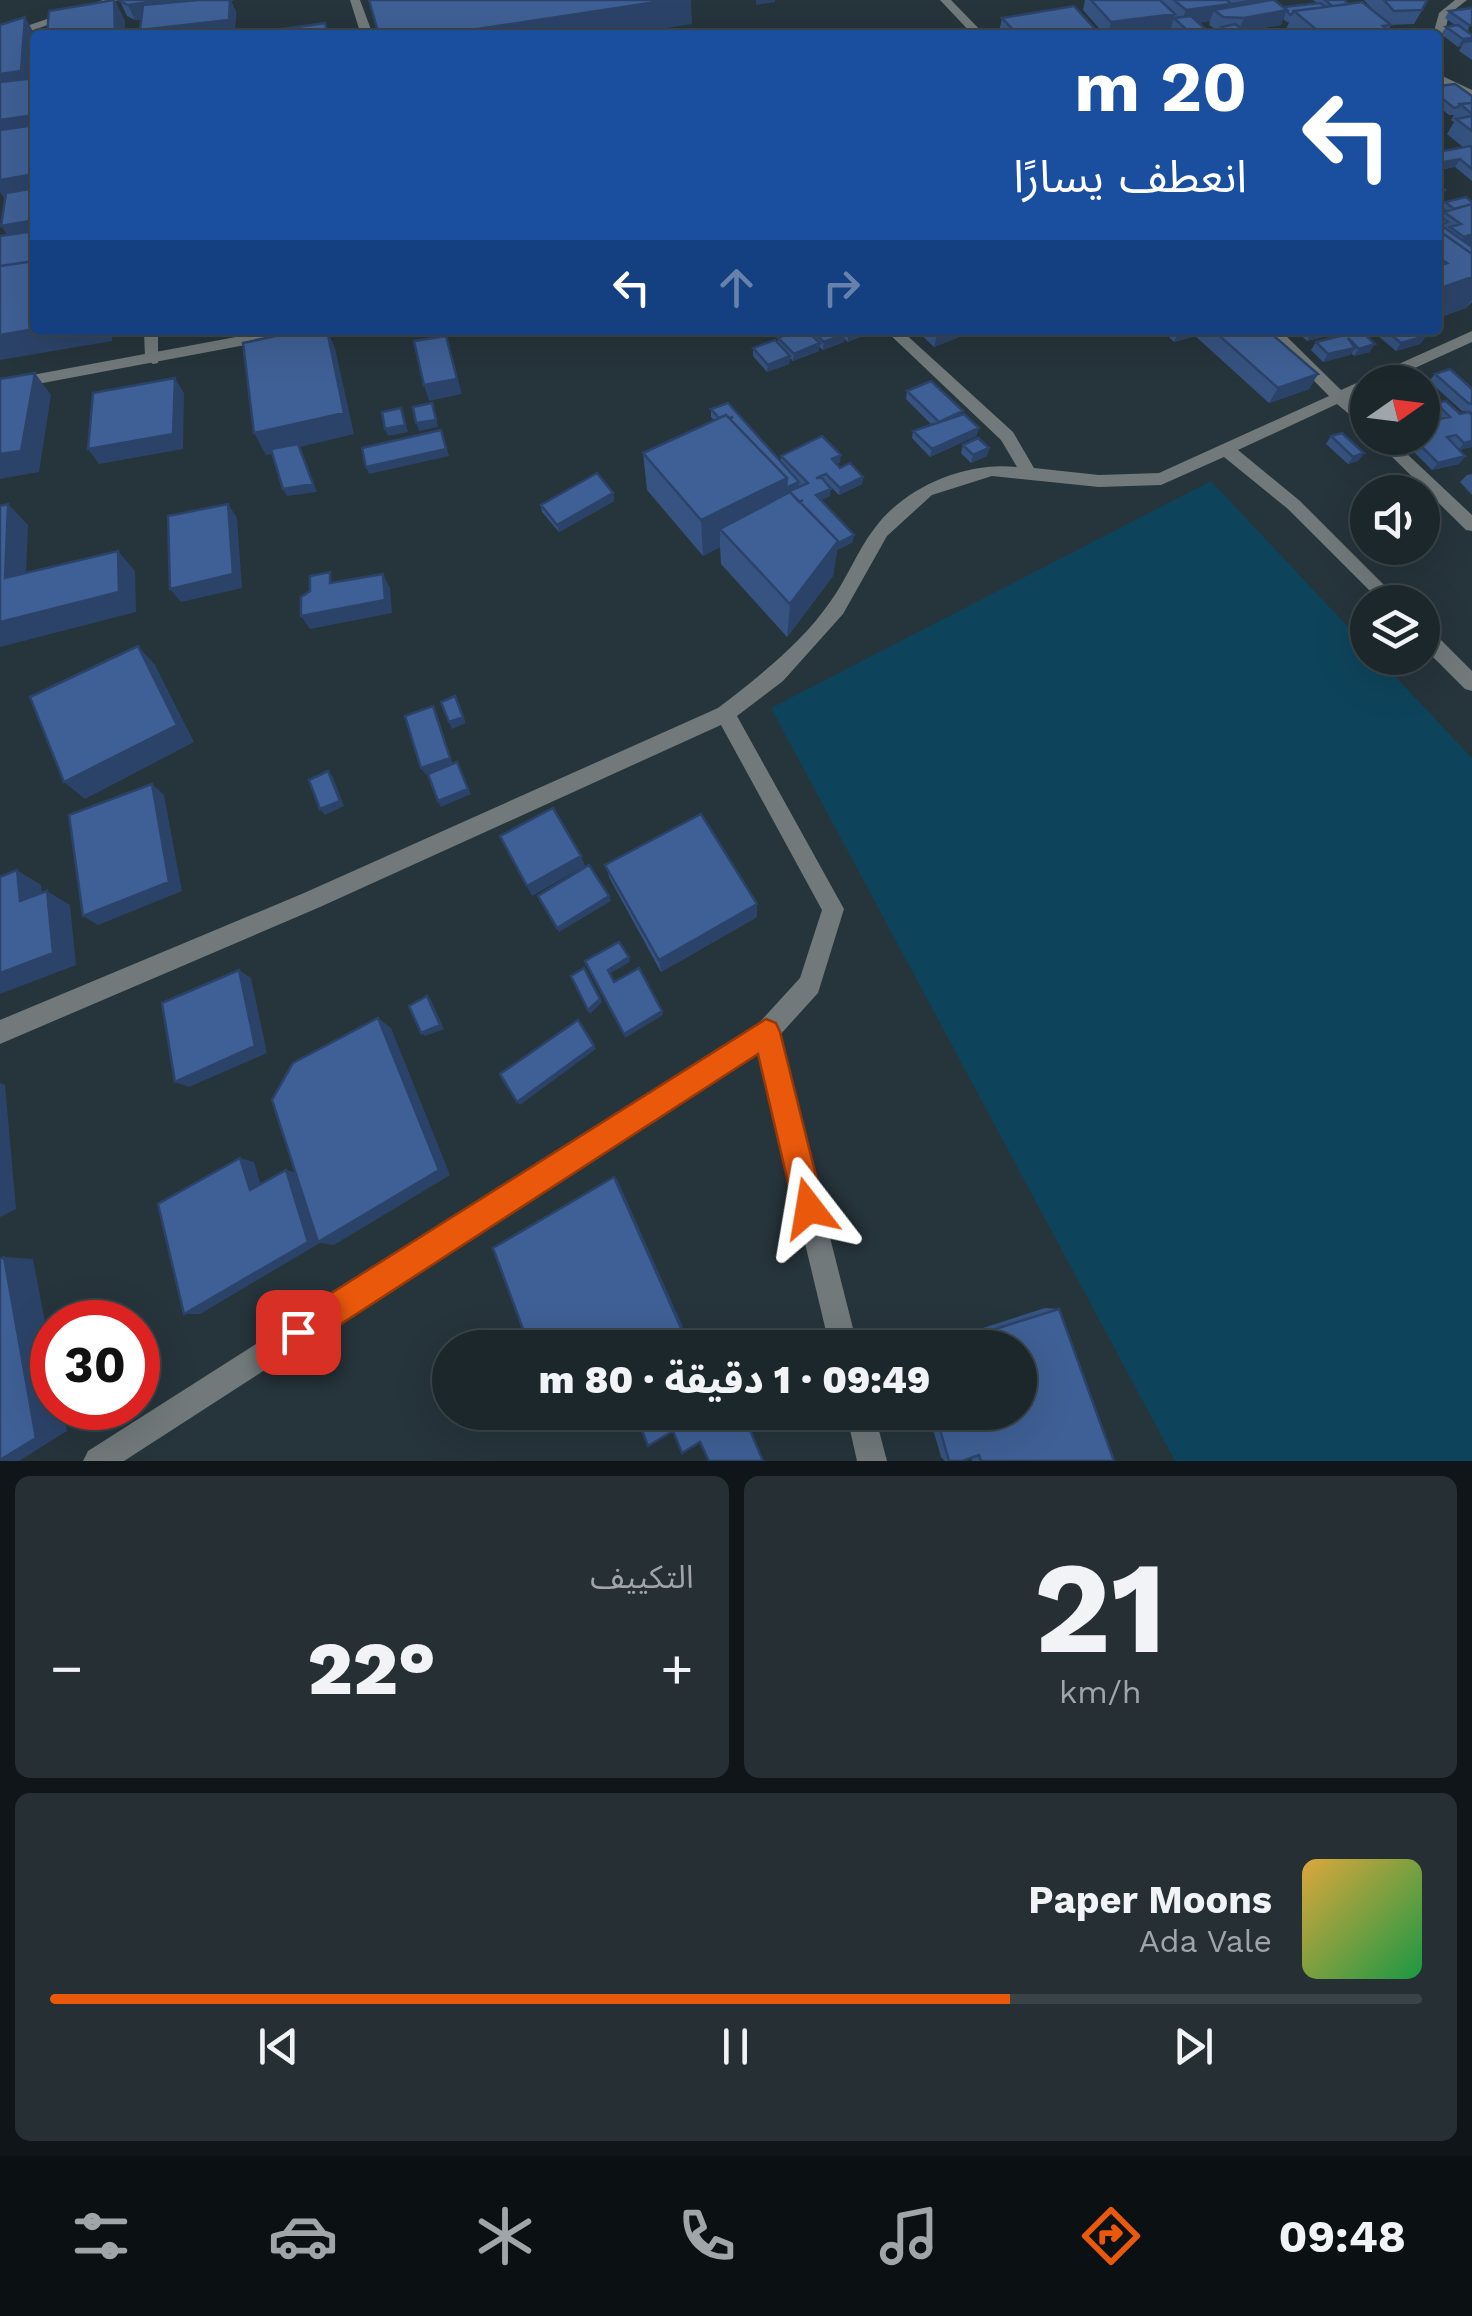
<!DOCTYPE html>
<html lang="ar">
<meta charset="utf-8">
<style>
body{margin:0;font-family:"Work Sans","Noto Sans Arabic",sans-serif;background:#252f34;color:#f1f3f6;direction:rtl;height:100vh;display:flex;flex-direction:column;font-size:38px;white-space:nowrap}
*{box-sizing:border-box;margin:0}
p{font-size:32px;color:#a0a5a9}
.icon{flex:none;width:55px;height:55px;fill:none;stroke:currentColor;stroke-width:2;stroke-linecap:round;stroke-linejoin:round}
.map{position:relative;height:1461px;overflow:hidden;direction:ltr}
.details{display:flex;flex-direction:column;gap:15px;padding:15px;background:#0f1518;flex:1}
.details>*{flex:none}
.hud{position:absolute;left:30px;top:30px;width:1412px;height:305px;border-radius:10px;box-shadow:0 10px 40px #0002,0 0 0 2px #3a4448;direction:rtl;background:#1a4fa0;color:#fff;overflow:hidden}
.needle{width:65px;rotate:76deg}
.controls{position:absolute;left:1350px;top:365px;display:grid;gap:20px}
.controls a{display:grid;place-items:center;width:90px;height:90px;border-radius:50%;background:#1c272c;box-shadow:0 10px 40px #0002,0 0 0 2px #3a4448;font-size:50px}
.speed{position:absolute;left:30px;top:1300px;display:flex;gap:20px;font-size:50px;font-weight:700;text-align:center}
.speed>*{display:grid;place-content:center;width:130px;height:130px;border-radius:50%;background:#1c272c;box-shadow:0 10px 40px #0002,0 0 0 2px #3a4448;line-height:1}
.speed .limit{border:15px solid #d22;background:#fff;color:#111}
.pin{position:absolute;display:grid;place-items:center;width:85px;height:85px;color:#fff;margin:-42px;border-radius:20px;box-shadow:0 5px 15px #0006}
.me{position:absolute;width:110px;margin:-55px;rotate:346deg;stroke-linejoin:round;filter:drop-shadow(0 0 8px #0008)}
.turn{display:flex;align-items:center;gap:35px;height:210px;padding:0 30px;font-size:45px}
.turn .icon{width:130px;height:130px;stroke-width:2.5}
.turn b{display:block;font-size:70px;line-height:85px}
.lanes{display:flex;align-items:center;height:95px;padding:0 30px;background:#0003;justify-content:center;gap:50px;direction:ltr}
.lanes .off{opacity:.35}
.big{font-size:75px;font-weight:800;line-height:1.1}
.details .widget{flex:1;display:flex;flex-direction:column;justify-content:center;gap:15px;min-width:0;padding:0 35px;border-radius:15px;background:#252f34}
.details .dial{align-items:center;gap:0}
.dial b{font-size:130px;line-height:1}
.song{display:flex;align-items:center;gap:30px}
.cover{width:120px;height:120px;border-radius:15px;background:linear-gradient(135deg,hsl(40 70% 55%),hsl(140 70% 35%))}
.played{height:10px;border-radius:5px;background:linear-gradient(90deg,#ea580c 70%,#3a4448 70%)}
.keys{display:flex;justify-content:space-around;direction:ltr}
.heat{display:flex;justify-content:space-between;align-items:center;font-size:55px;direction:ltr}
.details .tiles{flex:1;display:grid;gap:15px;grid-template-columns:1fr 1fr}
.widget:last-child{grid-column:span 2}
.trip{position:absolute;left:432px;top:1330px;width:605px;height:100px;border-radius:50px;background:#1c272c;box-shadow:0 10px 40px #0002,0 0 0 2px #3a4448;font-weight:800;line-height:100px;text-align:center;direction:rtl}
.tabs{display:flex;height:160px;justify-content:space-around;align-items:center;background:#0b1012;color:#a0a5a9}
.tabs .icon{width:70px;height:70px}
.tabs .selected{color:#ea580c}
.tabs b{font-size:45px;color:#f1f3f6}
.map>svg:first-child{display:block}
.green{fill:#0e445b}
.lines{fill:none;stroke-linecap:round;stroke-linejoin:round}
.minor{fill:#71797a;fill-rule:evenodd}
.tertiary{fill:#71797a;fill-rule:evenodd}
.wall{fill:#365381}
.shaded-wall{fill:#2c4369}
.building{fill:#3f6096;stroke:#2c4369;stroke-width:2.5}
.route{fill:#ea580c;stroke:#983908;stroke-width:2.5}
</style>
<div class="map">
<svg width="1472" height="1461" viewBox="0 0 1472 1461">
<rect width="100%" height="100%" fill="#26343b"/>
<!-- green -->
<path class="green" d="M1211,481l156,166 1,11h10l94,100v703h-297l-404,-753z"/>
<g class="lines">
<!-- minor -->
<path class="minor" d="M103,0h15l-118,42v-7z
M350,0h10l13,35h-12z
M940,0h11l34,35h-12z
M1438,74l34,16v9l-34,-17z
M144,330h14v33l-5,1 -8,-5z
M885,330h16l112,102 21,36 65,7 60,-2 170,-77 -65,-66h16l61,60 131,-59v11l-88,40h-16v8l-18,8 18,17v15l-31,-26 -99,46 62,51 101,101h-20l-93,-93 -64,-52 -63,28 -62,2 -107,-11 -60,19 -45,41 -44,78 -60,67 -46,35 107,193 -26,84 -39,43 79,312h-28l-71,-297 -635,410h-41l5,-10 670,-427 42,-46 22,-68 -101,-185 -401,182 -320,137v-24l304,-127 414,-185c40,-31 83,-64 112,-106 17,-23 27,-51 44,-73 30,-42 92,-68 143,-62l-16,-27z
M1373,438h17l82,77v16l-6,-1z
M1422,626l7,2 43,43v20l-7,-2 -43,-43z
M846,1412h28l13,49h-30z"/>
<!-- tertiary -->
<path class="tertiary" d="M1455,0h12l-18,14 -5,22 -6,3v-4h-5l6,-22z
M273,330h33l-7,5 -299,56v-10z"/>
</g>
<!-- wall -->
<path class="wall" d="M234,0l-3,1 5,11 -2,23h-92l-2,-5 1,-11 -6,1 -8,-4 -7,-15z
M1085,0h189l10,7 33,-4 -4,-3h31l5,4 24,6 -9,-10h64l-14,24 -23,1 -3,5 6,5h-106l-3,-3 4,-10h-2l-4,-3 -2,6 -36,6 5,4h-30v-3l-11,-7 1,-4 -12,2 14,12h-41l-2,-2 5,-14 -4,10 -48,6h-17l-22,-25z
M1472,8l-4,24 4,3v25l-13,-9 3,-5 -4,1 -17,-13 5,-7 9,-2 -10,-7 4,-7z
M1002,18l90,17h-91l-2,-3z
M1438,86l34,10v85l-17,-14 -17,3v-18l25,-5 -16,-13 7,-12 -3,-2 3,-5h-5l-11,-9z
M1472,200v102l-6,6 -28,10v-113l3,3 4,-6z
M808,330h61l-1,4 -20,8 -4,-3v3l-21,8 -4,-3v4l-26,10 -3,-3 -1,6 -22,8 -14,-16v-8l25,-5v-5l30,-7z
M916,330h61l-43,17z
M1162,330h105l51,44 -9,15 -40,14 -76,-69 -1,3 -18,5z
M1295,330h65l10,22 -16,4 -3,-3 -1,2 -27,7 -12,-12 5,-8 18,-5 -5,-5 -2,4 -20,5z
M1371,330h48l7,6 -6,8 -24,7z
M1435,374l37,15v23l-10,-1 -33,-30z
M907,391l55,24 17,13 -3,8 -46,21 -18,-19 1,-7 19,-6 -26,-26z
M1436,403l24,11 12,1v32l-13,3 6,6 -6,8 -27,6 -32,-32h22l17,-19 -9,-9z
M711,409l70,53v-6l59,6 -3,2 3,4 23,9 -1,7 -23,11 -14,-14 5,15 -9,4 32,42 -16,8 -4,26 -46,61 -66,-73 -1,-17 -17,9 -56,-66 -4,-37 71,-33 -3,-3z
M1331,436l33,17 -6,8 -10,3 -22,-20z
M963,445l26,3 -2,8 -16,7 -10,-10z
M1472,474v21l-12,-13 7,-7z
M1374,479l16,10 -16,3 -6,-6z
M613,493l1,8 -55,31 -17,-20 -1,-7z
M605,865l152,52 -96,55 -51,-93z
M1045,1308l14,1 55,152h-142l-1,-3 -9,3h-17l-4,-4 -13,-45h92v-64h-100z"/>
<!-- shaded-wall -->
<path class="shaded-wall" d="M115,0l10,21v14h-10z
M163,0h71l-3,1 5,11 -1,23h-93l-2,-5 36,-16 -41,6 -7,-15z
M669,0h22l1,24 -68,11h-186z
M756,0h19v2l-19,3z
M1231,4l-5,13 -12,-7 -4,11 -30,4 6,-15z
M1287,10l-6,15 -43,7 6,-14z
M1175,14l-5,15 -48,6h-15l4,-13z
M25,17l10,18 -1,58 -34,5v-24z
M1094,28l-2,7h-35z
M1472,38v4l-8,1 -2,3 -4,1 5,-8z
M35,115v24l-35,5v-24z
M1460,159l-5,8 -17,3v-7z
M35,174v25l-27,5 -8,-12v-12z
M1445,190l-5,8h-2v-7z
M35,220v17l-24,4 -10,-15z
M1472,234v13l-19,5 11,-15z
M1472,277v23l-6,8 -28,10v-29z
M35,329l78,1 -1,11 -112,19v-25z
M327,330l8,18 19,86 -54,13 17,45 -30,4 -4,-7 17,-42 -34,8 -12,-22z
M860,330h9l-1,4 -20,8v-8z
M938,330h39l-43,17z
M1195,330l-3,7 -18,5 4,-8z
M1324,330h7l-4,6 -20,5 5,-8z
M845,334l-1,8 -21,8 1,-8z
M446,336l16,58 -33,7 -5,-16z
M1426,336l-6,8 -24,7 5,-8z
M820,343l-1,8 -26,10 1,-7z
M1375,344l-5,8 -16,4 5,-7z
M1355,348l-5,7 -27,7 5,-8z
M790,356l-1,8 -22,8 1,-7z
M35,373l16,22 -12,77 -39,7v-25z
M1318,374l-9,15 -40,14 9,-15z
M175,378l9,15 -1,56 -84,15 -11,-15z
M432,403l6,24 -19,4 -3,-8z
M401,408l7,24 -20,4 -3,-7z
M979,428l-3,8 -46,21 2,-8z
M441,430l8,26 -80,18 -3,-7z
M1472,441v6l-14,3 6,-7z
M989,448l-2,8 -16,7 2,-8z
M1364,453l-6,8 -10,3 5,-7z
M841,455l-1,7 -9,5 1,-8z
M1465,456l-6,8 -27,6 6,-7z
M863,477l-1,7 -23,11 1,-7z
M787,478l12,4 -1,7 -78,40v18l-17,9 -2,-36z
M1396,481l-6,8 -14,3 5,-6z
M831,489l-1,7 -15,6 1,-7z
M613,493l1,8 -55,31 -2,-7z
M8,504l20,21 -3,73 -20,-20z
M228,504l9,14 5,70 -61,14 -11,-13z
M854,535l-1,7 -16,8 -4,26 -46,61 3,-33 48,-63z
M118,551l17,20 1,41 -136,35v-25z
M383,574l7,14 2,25 -82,16 -9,-13z
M138,646l17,19 39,77 -109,57 -21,-17z
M455,696l11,27 -14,6 -3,-7z
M433,706l20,58 -28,10 -4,-6z
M457,762l14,32 -30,13 -3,-6z
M328,771l5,6 11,29 -19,9 -5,-6z
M152,784l12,11 18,96 -84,34 -15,-9z
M581,856l4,10 -53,30 -5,-10z
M17,870l24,15 3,30 -24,-14z
M47,891l23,14 6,60 -76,29v-21z
M609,896l2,5 -52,31 -2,-4z
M757,904v13l-96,55 -2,-12z
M629,957l1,5 -21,12 -1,-4z
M239,970l12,8 16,75 -78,34 -14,-5z
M427,996l4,4 13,29 -19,7 -4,-3z
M600,999l2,3 -12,12 -2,-4z
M662,1011l1,4 -38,23 -1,-4z
M378,1018l13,10 59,147 -116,70 -14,-2 -120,71h-16l102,-144 12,3z
M594,1046l2,3 -76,56 -3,-3z
M0,1083l5,2 11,124 -16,8z
M240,1158l14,4 9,30 -13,-2z
M614,1177l4,4 65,146 -31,21z
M4,1257l29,2 19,100v49h10l5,23 -48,30h-19z"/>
<!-- building -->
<path class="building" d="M114,0l1,35h-68l2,-24z
M123,0h40l-35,5 -8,-4z
M198,0h32l-1,20 -89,10 3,-25z
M369,0h300l-231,35h-59z
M1091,0h69l15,14 -64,8z
M1174,0h53l4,4 -45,6z
M1255,0h15l-35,6 -3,-2z
M1271,0h3l13,10 -43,8 -21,-1 -9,-7z
M1325,0h19l5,4 -17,2z
M1384,0h43l-5,10 -28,1z
M1362,2l29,23 -8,1 11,9h-71l-29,-24z
M1320,3l6,4 -32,4 -2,3 -2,1 -6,-8z
M1074,6l20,22 -37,7h-39l-16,-17z
M1472,8v17h-3l-20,-14z
M1191,16l21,19h-28l7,-1 -17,-16z
M25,17l-4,54 -21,3v-49z
M325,23l3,12h-84z
M1235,24l15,11h-17l-11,-8z
M1458,25l14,10v3l-9,1 -17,-12z
M35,78v37l-35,5v-38z
M1455,84l17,12v7l-12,1 -2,3 -4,1 -16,-13v-9z
M1472,103v11l-12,-10z
M1472,116v15l-16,-12z
M35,125v49l-35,6v-50z
M1470,146l2,2v21l-12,-10 -22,4v-11z
M1438,183l7,7 -7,1z
M35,188v32l-34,6 5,-33z
M1466,197l6,5v2l-18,5 -9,-7z
M1472,204v30l-8,3 -14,-10 11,-3 -17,-12z
M1438,205l8,6 -5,6 -3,-2z
M1438,215l10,7 -10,3z
M1445,228l27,19v7l-34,-24z
M1438,230l34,24v23l-34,12v-23l9,-3 -9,-6z
M35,231v30l-35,5v-30z
M35,261v68l-35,6v-69z
M303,330h24l17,83 -90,20 -11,-90z
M798,330h8l14,13 -26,11 -16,-16z
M811,330h30l4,4 -21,8z
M844,330h16l-12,4z
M1173,330h20l-15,4z
M1213,330h54l51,44 -40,14z
M1339,330h21l15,14 -16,5 -11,-11 7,10 -27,6 -12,-12 28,-7z
M1385,330h34l7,6 -25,7z
M446,336l11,43 -33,6 -10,-44z
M775,340l15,16 -22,9 -15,-17z
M1450,369l22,20v15l-4,-1 -33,-29z
M35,373l-14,78 -21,3v-75z
M175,378l-2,56 -85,15 5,-56z
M931,381l32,30 -24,11 -32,-31z
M1446,401l14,13 9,-2 3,3v26l-8,2 -8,-8 -9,2 18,19 -27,7 -25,-25h9v-16l28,-5 -14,-14z
M432,403l4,17 -20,3 -3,-16z
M728,403l71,79 -13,6 1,-10 -57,-59 3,-2 -4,1 -3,-3 -7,3 -8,-9z
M401,408l4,17 -20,4 -3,-17z
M964,414l15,14 -47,21 -19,-18z
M726,415l61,63 -86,42 -58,-67z
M441,430l5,19 -80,18 -4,-19z
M1342,433l22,20 -11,4 -22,-21z
M822,436l19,19 -9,4 8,9 10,-5 13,14 -23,11 -14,-14 -10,4h6l9,11 -15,6 38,40 -16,8v-2l-38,-39 3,-2 -4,2 -9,-10 -5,1 23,-10 -27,-27z
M978,438l11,10 -16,7 -10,-10z
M298,444l15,40 -30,5 -12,-40z
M597,473l16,20 -56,32 -16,-20z
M1389,474l7,7 -15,5 -7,-7z
M790,492l48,49 -48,63 -70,-75z
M8,504l-3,74 113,-27 1,41 -119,30v-116z
M228,504l5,70 -63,15 -2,-73z
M330,572v11l53,-9 2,26 -84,16v-19l9,-6v-15z
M138,646l39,79 -113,57 -34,-85z
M455,696l8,21 -14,5 -8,-20z
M433,706l17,52 -29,10 -16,-52z
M457,762l11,27 -30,12 -10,-27z
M328,771l12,30 -20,8 -11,-29z
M152,784l17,98 -86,34 -14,-101z
M553,808l28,48 -54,30 -27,-50z
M701,814l56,90 -98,56 -54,-95z
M589,865l20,31 -52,32 -19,-32z
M17,870l3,31 27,-10 6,62 -53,20v-96z
M619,942l10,15 -21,13 6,12 25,-14 23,43 -38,23 -39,-73z
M584,968l16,31 -12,11 -17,-34z
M239,970l16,76 -80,36 -13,-79z
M427,996l13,29 -19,8 -12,-27z
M378,1018l61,152 -121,72 -46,-142 21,-37z
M578,1020l16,26 -77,56 -17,-28z
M240,1158l10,32 36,-20 22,72 -124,72 -26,-110z
M614,1177l67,151 -29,20h-122l-37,-100z
M4,1257l32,181 -36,22v-201z
M1059,1309l55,152h-133l-2,-6 -17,6h-13l-14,-49h85v-64h-85z
M718,1330l8,18h-35z
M635,1412h120l2,4 -10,7 16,38h-54l-9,-19 -18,11 -9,-22 -25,15z"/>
<!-- route -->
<path class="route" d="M766,1019l10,4 4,9 44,176 -4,10 -11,4 -10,-4 -5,-10 -36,-154 -448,290 -12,4 -11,-4 -4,-12 4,-11z"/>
</svg>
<div class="controls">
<a><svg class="needle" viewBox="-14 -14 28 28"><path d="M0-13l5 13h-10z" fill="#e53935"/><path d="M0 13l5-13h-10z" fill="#a0a5a9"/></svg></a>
<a><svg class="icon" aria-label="sound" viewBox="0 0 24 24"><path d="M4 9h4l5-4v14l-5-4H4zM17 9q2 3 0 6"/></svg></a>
<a><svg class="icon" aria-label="layers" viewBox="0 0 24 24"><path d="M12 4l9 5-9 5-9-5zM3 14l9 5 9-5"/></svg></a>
</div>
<div class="speed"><div class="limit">30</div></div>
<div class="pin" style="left:298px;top:1332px;background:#d93025"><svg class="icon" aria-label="arrive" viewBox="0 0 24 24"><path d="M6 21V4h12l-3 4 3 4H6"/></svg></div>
<svg class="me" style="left:809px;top:1208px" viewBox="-20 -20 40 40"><path d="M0-17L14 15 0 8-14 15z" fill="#ea580c" stroke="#fff" stroke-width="4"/></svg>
<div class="trip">09:49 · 1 دقيقة · 80 m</div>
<div class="hud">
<div class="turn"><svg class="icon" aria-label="left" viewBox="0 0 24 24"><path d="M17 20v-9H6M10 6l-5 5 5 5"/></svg><div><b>20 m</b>انعطف يسارًا</div></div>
<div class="lanes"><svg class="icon" aria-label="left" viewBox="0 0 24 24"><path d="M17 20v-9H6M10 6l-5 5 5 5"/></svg><svg class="icon off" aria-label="ahead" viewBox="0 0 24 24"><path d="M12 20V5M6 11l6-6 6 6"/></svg><svg class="icon off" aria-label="right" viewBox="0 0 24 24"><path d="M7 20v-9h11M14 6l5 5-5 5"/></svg></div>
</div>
</div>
<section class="details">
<div class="tiles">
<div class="widget dial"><b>21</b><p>km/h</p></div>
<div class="widget"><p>التكييف</p>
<div class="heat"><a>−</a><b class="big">22°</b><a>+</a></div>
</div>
<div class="widget">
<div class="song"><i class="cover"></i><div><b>Paper Moons</b><p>Ada Vale</p></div></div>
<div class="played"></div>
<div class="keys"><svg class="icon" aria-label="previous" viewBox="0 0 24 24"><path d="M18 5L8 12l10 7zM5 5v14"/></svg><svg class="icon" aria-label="pause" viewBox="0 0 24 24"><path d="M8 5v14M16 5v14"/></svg><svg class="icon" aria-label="next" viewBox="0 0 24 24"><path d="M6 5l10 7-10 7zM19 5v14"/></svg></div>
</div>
</div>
</section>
<nav class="tabs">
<b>09:48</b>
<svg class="icon selected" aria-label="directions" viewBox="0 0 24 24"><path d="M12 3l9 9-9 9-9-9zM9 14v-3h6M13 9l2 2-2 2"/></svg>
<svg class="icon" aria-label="music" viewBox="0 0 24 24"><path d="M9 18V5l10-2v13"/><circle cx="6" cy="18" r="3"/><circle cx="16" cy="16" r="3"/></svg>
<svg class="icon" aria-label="phone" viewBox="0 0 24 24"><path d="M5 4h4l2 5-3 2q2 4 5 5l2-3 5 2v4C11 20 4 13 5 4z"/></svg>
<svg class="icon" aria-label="climate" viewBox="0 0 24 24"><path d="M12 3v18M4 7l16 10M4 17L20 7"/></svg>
<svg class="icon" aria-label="car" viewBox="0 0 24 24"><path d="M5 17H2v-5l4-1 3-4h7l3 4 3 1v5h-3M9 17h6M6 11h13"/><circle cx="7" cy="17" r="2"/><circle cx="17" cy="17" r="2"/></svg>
<svg class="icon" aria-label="filters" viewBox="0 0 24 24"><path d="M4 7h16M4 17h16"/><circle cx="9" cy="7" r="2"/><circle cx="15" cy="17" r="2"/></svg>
</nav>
